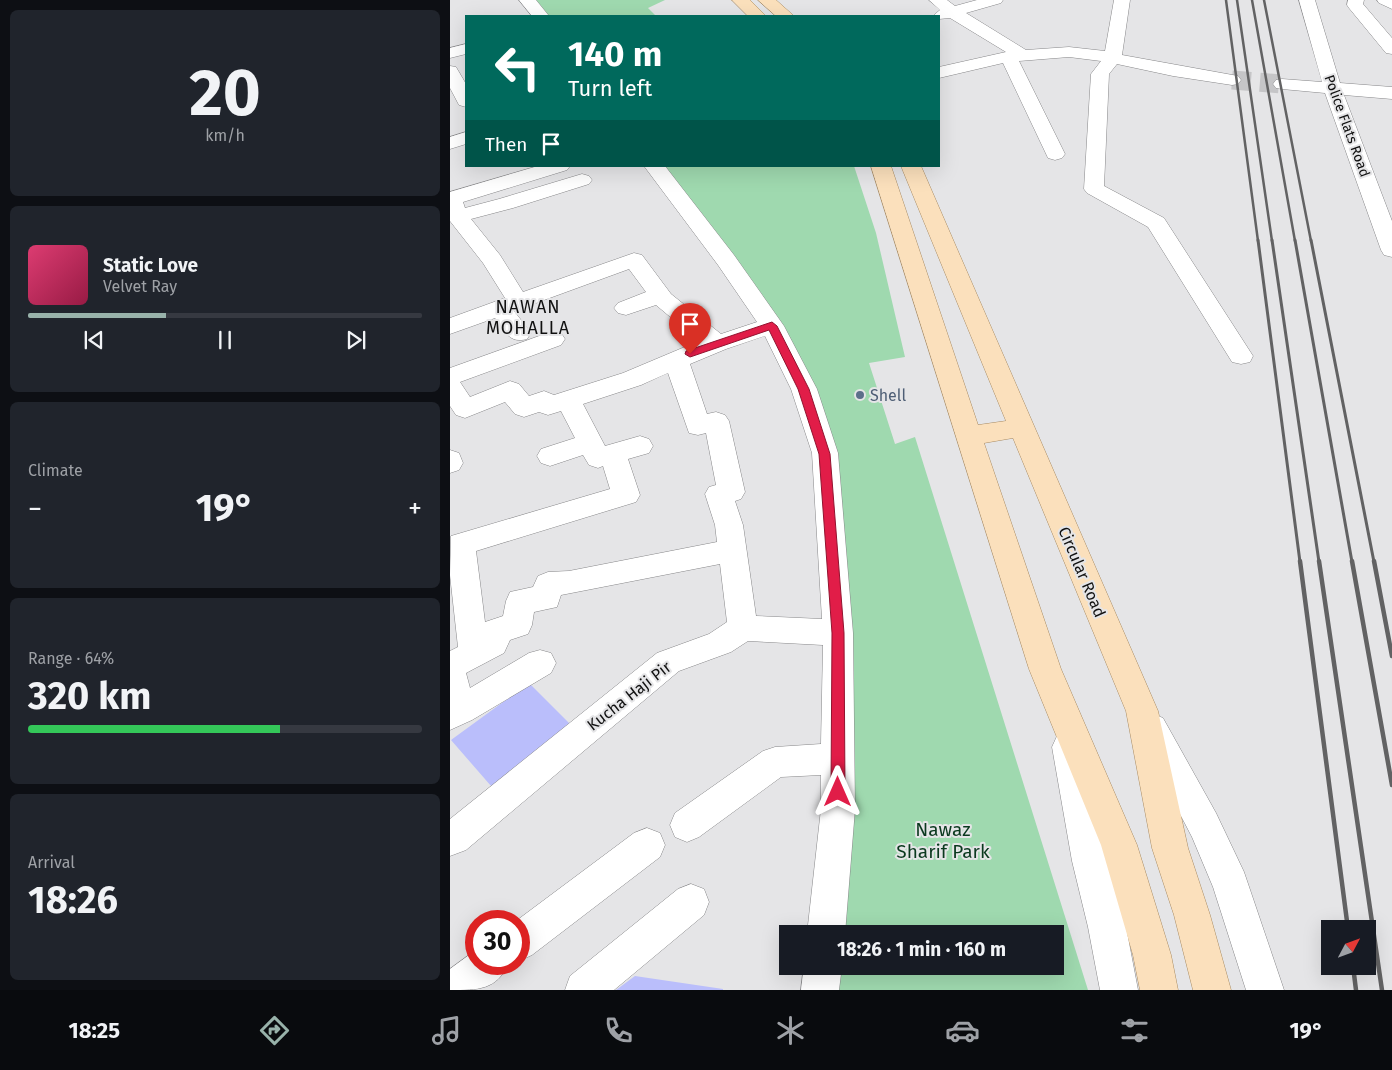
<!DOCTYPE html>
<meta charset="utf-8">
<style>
body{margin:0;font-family:"Fira Sans",sans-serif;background:#20242c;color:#f1f3f6;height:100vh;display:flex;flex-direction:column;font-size:19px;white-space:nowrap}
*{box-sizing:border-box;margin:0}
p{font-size:16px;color:#9ea1a6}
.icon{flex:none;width:28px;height:28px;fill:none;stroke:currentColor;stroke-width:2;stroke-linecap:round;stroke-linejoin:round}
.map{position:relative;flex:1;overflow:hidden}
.sheet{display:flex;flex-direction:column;gap:10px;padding:10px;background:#0d0f14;width:450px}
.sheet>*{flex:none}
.hud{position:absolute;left:15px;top:15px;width:475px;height:152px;border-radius:0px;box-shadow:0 5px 20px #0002;background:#00695c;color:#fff;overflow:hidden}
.needle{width:32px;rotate:49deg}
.fabs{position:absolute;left:871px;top:920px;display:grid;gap:10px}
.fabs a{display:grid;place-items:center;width:55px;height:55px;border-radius:0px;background:#171b24;box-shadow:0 5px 20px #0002;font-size:25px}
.speed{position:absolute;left:15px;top:910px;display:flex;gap:10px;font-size:25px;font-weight:700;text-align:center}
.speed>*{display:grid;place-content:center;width:65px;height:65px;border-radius:50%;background:#171b24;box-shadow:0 5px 20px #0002;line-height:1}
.speed .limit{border:8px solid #d22;background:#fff;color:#111}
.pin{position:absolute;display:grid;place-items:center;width:42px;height:42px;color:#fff;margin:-51px -21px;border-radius:50% 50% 50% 0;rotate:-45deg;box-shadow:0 0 5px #0007}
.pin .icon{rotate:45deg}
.me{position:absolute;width:55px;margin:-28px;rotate:0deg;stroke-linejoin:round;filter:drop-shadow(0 0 4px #0008)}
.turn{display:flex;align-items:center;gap:18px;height:105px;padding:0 20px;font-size:22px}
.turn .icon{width:65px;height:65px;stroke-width:2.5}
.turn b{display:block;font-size:35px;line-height:42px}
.then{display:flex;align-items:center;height:48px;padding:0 20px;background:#0003;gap:10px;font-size:19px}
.big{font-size:38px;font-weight:700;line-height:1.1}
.sheet .widget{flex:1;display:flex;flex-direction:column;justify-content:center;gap:8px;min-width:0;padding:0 18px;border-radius:8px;background:#20242c}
.sheet .dial{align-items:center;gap:0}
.dial b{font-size:65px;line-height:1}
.song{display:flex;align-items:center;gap:15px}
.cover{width:60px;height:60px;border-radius:8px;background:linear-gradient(135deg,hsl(340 70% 55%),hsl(340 70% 35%))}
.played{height:5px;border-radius:2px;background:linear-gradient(90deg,#98b2aa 35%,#363941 35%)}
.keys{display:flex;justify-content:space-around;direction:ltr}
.heat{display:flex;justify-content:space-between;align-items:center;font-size:28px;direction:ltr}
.charge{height:8px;border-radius:4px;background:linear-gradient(90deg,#34c759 64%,#363941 0)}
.trip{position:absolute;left:329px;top:925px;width:285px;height:50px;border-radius:0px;background:#171b24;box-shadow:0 5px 20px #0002;font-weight:700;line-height:50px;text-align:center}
.menu{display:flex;height:80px;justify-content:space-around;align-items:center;background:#090b0e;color:#9ea1a6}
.menu .icon{width:35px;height:35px}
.menu .selected{color:#98b2aa}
.menu b{font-size:22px;color:#f1f3f6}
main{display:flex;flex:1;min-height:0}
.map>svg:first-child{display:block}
.green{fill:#9fd9af}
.building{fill:#babefb}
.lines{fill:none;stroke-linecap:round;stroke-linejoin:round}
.minor-tunnel{stroke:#c5c5c7;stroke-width:19;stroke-dasharray:19 9;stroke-linecap:butt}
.minor-casing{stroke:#878789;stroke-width:1}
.major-casing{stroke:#a88b63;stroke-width:1}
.minor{fill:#fff;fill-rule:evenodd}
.major{fill:#fbe0bc;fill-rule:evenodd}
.rail-far2{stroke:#626263;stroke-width:2.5}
.rail-far1{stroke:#626263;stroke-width:3}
.rail{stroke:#626263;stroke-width:4.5}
.route{fill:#e11d48;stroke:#92132f}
.service-dot{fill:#5c6f8a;stroke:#e5e5e7;stroke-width:2}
.labels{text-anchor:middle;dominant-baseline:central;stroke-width:4;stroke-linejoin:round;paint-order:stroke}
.far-street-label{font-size:14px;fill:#111;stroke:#e5e5e7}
.service-label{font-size:16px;fill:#4e5e75;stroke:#e5e5e7;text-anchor:start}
.street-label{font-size:16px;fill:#111;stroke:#e5e5e7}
.neighbourhood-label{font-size:18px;letter-spacing:1px;fill:#111;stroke:#e5e5e7}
.near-park-label{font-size:19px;fill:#0a391e;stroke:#e5e5e7}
</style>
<main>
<section class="sheet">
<div class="widget dial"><b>20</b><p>km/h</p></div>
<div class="widget">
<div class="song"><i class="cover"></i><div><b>Static Love</b><p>Velvet Ray</p></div></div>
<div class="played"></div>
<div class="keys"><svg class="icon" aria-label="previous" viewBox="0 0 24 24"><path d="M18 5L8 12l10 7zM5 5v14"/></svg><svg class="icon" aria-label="pause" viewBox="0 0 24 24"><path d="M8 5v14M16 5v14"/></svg><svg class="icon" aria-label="next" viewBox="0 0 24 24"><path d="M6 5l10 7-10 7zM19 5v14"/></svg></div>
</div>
<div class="widget"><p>Climate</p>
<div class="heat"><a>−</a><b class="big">19°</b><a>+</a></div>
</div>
<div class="widget"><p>Range · 64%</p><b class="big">320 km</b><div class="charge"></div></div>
<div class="widget"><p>Arrival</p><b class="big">18:26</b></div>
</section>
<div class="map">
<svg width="942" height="990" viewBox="0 0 942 990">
<rect width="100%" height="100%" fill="#e5e5e7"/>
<!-- green -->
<path class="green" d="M85,0h130l-17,8 8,8h-108z
M204,166h200l22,67 29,124 -36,6 26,81 20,-7 173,553h-254l2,-24h219v-32h-216l-14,-481 -53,-127z"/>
<!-- building -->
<path class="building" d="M79,683l47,47 -78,64 -47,-54z
M185,976l88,13v1h-107z"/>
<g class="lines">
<!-- minor-tunnel -->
<path class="minor-tunnel" d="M782,80l50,4"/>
<defs>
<path id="minor" d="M69,0h17l13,16h-17z
M479,0h18l8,6 22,-6h26l-2,3 -35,10 60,37 43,-3 36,4 9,-51h16l-8,55 116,21 3,4 -3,4 -6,1 -59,-9 -56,-12 -8,10 -5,112 60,32 89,138 -3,6 -9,2 -9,-2 -84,-135 -61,-34 -3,-4 7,-115 10,-13 -32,-4 -50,4 46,93 -3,4 -7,2 -7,-2 -45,-95 -64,15v-11l67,-15 -56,-34 -11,1v-3l-5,-1 6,-5z
M849,0h16l25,83 52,4v12l-48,-4 48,126v36l-8,-2 -3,-5 -56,-157 -43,-4 -6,-1 -3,-4 3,-4 6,-1 40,3z
M898,0h16l-1,4 29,34v16l-6,-1 -37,-45 -2,-3z
M927,0h15v9l-13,-6z
M16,44v10l-16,4v-10z
M0,66l6,1 10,17v23l-7,-2 -9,-17z
M16,132v12l-16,5v-12z
M88,166h32l-3,4 -104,32 2,6 34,-9 83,-25 7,2 3,4 -3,4 -76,24 -42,11 29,36 23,37 111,-39 8,2 29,39 50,40 36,-12 -39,-57 -74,-99h21l69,89 50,71 33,63 21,64 15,180 2,176 -10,125h-38l14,-125v-34l-40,2 -82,60 -12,5 -12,-5 -5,-12 5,-12 88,-62 12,-4 46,-3 2,-99 -75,-4 -17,11 -52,19 -213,179 -16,6v-37l207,-166 52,-19 18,-12 -7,-58 -159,31 -4,12 -23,5 -2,13 -4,9 -18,6 -6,13 -38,20 4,15 59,-35 11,-3 11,3 5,10 -5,10 -79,47 -22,10v-79l8,-4 -8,-72 1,-39 159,-47 -7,-23 -5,2 -9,-3 -6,-10 -33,11 -9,-3 -4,-7 4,-7 34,-11 -14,-27 -13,4 -9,-3 -15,5 -9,-3 -10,-12 -40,16 -9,-3 -6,-9v-38l103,-37 8,2 4,6 -4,6 -101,37 10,15 40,-16 9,3 10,12 15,-5 10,4 69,-22 76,-32 -43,-36 -30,10 -8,-2 -4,-5 4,-5 28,-11 -17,-23 -115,42 17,22 -4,6c-18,5 -22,-8 -32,-21l-45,16v-16l55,-20 -22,-35 -33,-42v-29zM315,336l26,53 21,64 10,166 -66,-3 -13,-91 -8,-24 6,-2 4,-7 -16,-71 -4,-6 -9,-3 -9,2 -17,-50 36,-15zM218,373l21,60 9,2 8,-2 10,52 -7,2 -4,7 10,31 2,17 -148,29 -21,1 -10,4 -5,11 -23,5 -4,9 -3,15 -18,6 -9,-71 160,-49 4,-7 -12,-36 21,-6 4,-7 -4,-7 -9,-3 -35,10 -22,-42 58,-19z
M0,450l9,3 4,10 -4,7 -9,3z
M701,713l12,5 53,95 28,59 40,118h-38l-33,-103 -21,-50 -57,-109 4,-10z
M619,732l12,4 5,11 22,114 18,66 12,63h-38l-12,-63 -16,-66 -20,-114 5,-11z
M197,828l13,5 5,12 -5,12 -128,98 -13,6v-40h-3l118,-88z
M241,884l13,5 5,13 -5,13 -90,75h-49l5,-14 108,-87z
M26,950v14h32c-11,26 -30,26 -58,26v-21z
M354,966h38l-3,24h-38z"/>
<path id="major" d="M282,0h18l16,16h-18z
M308,0h18l18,16h-18z
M421,166h20l87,259 28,-4 -105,-255h20l237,545 30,137 22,67 21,75h-38l-19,-75 -22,-67 -26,-137 -113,-273 -29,5 77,226 76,176 34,110 7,35h-38l-7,-35 -32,-110 -72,-176z"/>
</defs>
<!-- minor casing -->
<use href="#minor" class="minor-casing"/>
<!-- major casing -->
<use href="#major" class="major-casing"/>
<!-- minor -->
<use href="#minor" class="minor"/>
<!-- major -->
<use href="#major" class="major"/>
<!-- rail-far2 -->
<path class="rail-far2" d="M776,0l32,241
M787,0l35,241
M802,0l43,241
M814,0l47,241"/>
<!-- rail-far1 -->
<path class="rail-far1" d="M808,240l42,322
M822,240l47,322
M845,240l57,322
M861,240l63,322"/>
<!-- rail -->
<path class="rail" d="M850,561l48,368
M869,561l63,429
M902,561l40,224
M924,561l18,95
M903,966l3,24"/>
</g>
<!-- route -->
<path class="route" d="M322,322l5,4 32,63 21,65 14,179 1,159 -2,5 -5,2 -5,-2 -2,-5 1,-159 -13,-179 -21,-65 -29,-59 -76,26 -3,1 -5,-3 1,-3z"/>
<!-- markers -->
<circle class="service-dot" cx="410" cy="395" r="5"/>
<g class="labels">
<!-- far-street labels -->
<g class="far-street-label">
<text transform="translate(897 126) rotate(70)">Police Flats Road</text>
</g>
<!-- service labels -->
<g class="service-label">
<text x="420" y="395">Shell</text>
</g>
<!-- street labels -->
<g class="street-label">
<text transform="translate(632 572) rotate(67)">Circular Road</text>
<text transform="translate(179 696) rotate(-38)">Kucha Haji Pir</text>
</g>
<!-- neighbourhood labels -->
<g class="neighbourhood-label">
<text x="78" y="307">NAWAN<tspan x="78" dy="21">MOHALLA</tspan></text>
</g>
<!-- near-park labels -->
<g class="near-park-label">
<text x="493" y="829">Nawaz<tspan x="493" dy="22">Sharif Park</tspan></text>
</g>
</g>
</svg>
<div class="fabs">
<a><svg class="needle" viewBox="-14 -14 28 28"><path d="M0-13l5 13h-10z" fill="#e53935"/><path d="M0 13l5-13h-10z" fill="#9ea1a6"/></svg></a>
</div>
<div class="speed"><div class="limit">30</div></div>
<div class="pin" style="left:240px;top:354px;background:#d93025"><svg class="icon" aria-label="arrive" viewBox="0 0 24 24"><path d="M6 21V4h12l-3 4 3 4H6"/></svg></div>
<svg class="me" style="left:388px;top:792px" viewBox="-20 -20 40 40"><path d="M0-17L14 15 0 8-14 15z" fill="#e11d48" stroke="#fff" stroke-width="4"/></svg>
<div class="trip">18:26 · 1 min · 160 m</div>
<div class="hud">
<div class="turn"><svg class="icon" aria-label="left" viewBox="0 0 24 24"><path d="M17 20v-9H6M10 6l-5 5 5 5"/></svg><div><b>140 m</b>Turn left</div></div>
<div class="then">Then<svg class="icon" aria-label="arrive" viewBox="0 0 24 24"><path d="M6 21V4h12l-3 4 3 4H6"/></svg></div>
</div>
</div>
</main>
<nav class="menu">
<b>18:25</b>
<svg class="icon selected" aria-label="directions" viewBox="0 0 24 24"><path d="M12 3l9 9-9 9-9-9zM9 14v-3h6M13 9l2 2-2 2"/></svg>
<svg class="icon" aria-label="music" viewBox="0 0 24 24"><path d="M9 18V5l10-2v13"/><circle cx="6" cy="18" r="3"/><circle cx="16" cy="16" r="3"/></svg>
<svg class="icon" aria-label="phone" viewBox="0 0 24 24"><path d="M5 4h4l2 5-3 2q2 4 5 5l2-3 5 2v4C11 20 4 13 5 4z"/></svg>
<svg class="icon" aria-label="climate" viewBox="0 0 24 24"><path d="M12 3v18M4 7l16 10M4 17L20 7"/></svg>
<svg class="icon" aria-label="car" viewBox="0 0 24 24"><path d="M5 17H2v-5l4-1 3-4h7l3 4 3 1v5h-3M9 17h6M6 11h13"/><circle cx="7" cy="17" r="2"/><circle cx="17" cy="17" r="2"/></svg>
<svg class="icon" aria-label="filters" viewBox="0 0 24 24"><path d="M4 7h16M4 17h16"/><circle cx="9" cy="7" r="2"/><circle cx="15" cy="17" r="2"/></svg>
<b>19°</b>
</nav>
